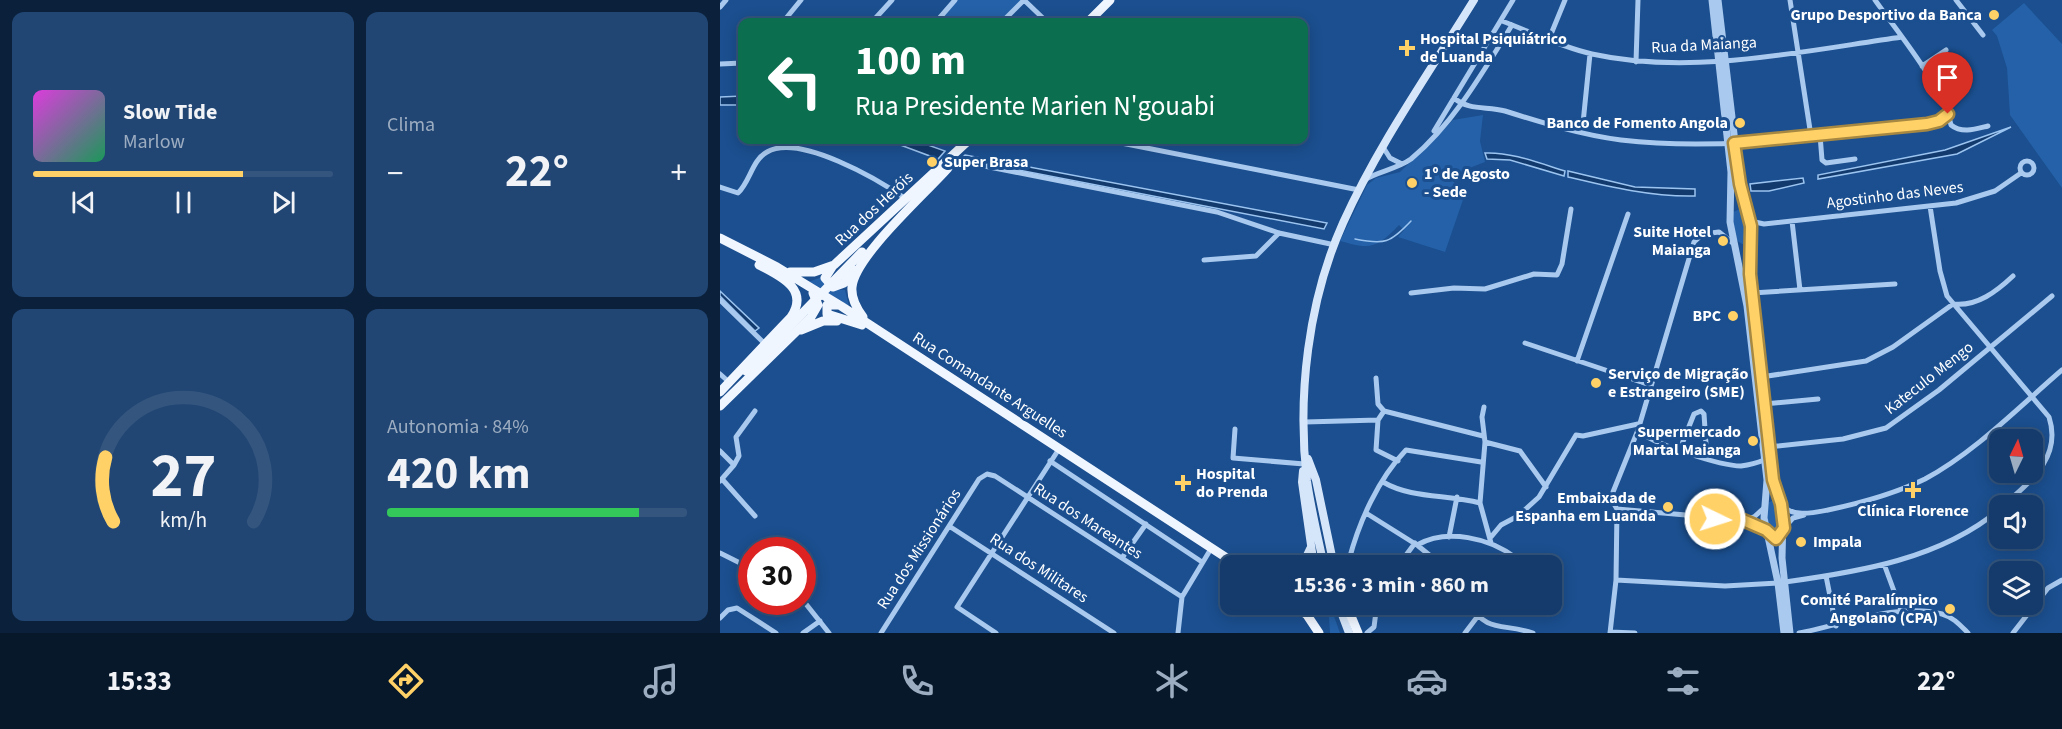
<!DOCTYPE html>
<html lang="pt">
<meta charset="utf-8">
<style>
body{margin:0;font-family:"Source Sans 3",sans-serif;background:#214673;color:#f1f3f6;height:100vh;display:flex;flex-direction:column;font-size:22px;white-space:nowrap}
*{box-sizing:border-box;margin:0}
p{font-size:20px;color:#9dadc1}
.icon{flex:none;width:33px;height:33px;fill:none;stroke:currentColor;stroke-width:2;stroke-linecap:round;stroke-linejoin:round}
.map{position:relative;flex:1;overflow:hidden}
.side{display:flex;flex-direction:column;gap:12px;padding:12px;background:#0b203b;width:720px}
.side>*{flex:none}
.hud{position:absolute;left:18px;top:18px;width:570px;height:126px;border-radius:12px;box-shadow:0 3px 15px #0003,0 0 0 2px #33557e;background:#0b6e4f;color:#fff;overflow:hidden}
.needle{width:39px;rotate:5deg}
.fabs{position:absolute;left:1269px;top:429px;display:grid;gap:12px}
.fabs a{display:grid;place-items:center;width:54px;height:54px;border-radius:12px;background:#143b6b;box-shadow:0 3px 15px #0003,0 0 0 2px #33557e;font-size:30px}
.speed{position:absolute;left:18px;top:537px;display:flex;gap:12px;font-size:30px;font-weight:700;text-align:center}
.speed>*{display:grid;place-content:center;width:78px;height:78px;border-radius:50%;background:#143b6b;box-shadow:0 3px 15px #0003,0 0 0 2px #33557e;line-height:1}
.speed .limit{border:9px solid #d22;background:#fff;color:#111}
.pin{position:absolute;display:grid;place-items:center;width:51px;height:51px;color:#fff;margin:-62px -26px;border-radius:50% 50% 50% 0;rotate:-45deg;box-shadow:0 0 6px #0007}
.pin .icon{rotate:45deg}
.me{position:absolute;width:66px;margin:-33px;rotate:94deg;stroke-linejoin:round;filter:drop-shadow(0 0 4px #0008)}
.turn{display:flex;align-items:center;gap:21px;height:126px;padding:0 18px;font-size:27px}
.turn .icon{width:78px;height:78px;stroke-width:2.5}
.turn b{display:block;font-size:42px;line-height:51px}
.big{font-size:45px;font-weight:700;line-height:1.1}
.side .card{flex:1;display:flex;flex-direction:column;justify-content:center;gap:9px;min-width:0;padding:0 21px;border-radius:12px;background:#214673}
.side .dial{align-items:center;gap:0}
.dial svg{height:156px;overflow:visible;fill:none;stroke:#33557e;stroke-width:7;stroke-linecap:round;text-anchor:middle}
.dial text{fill:#f1f3f6;stroke:none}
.song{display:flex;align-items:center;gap:18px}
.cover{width:72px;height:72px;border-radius:9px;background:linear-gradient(135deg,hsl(300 70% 55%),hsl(150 70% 35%))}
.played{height:6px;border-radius:3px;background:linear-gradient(90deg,#ffd166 70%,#33557e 70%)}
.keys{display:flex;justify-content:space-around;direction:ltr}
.heat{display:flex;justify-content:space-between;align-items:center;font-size:33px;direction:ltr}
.charge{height:9px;border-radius:4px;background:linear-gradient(90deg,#34c759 84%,#33557e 0)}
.side .tiles{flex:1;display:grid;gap:12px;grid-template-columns:repeat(2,1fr)}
.trip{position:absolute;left:500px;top:555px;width:342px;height:60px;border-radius:12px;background:#143b6b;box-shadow:0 3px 15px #0003,0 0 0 2px #33557e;font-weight:700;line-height:60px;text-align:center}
.dock{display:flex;height:96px;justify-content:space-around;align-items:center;background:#08182b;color:#9dadc1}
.dock .icon{width:42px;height:42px}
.dock .current{color:#ffd166}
.dock b{font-size:27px;color:#f1f3f6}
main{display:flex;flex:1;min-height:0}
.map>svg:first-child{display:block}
.green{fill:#2461a8}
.water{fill:#123a6d;stroke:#9cc4f0;stroke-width:1.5}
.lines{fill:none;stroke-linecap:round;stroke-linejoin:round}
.stream{stroke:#9cc4f0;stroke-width:1.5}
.minor{stroke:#a9c9ee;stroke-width:5}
.tertiary{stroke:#a9c9ee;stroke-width:7}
.secondary{stroke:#d6e6fa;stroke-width:8}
.primary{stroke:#f0f6ff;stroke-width:9}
.primary-bridge{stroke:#f0f6ff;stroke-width:9}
.route-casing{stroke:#a68842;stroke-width:15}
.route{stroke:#ffd166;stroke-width:10}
.poi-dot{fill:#ffd166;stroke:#1b4f8f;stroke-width:2}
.labels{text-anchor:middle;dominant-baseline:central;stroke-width:6;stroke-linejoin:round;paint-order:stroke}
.poi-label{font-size:16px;font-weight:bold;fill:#fff;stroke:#1b4f8f;text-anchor:end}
.street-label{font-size:16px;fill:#fff;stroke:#1b4f8f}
</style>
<main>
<section class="side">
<div class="tiles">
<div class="card">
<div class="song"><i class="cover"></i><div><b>Slow Tide</b><p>Marlow</p></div></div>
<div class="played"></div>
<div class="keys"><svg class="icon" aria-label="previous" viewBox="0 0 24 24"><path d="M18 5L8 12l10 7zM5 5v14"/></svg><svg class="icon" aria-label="pause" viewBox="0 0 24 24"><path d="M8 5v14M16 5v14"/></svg><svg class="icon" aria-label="next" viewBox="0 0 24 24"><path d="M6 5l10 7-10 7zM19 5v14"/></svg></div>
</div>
<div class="card"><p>Clima</p>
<div class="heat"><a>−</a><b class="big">22°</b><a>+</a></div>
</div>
<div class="card dial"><svg viewBox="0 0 100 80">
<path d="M14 69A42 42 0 1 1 86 69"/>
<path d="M14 69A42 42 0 0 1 10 36" stroke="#ffd166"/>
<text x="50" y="56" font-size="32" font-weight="700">27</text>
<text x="50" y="72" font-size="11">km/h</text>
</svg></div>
<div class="card"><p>Autonomia · 84%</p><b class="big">420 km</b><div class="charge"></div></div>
</div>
</section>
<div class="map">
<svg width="1342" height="633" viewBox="0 0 1342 633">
<rect width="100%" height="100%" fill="#1b4f8f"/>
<!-- green -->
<path class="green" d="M235,0h69l-22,22h-66z
M1304,3l38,41v144l-52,-73 -3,-47 -10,-32 -5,-6z
M763,115l-3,26 5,21 -18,7 -14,12 12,13 -20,58 -47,-15 6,-7 -5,-5c-22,23 -28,25 -59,16l27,-56 9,-7 24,-6 53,-52z
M1020,209l8,11 1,22 -4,3c-15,-4 -12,-20 -12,-33z
M102,277l12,13h11l4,16 -41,-24z
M1054,500l7,9 -1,27 -4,1c-13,-5 -10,-22 -9,-34z
M580,605h30l10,28h-10l-1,-16z"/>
<!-- water -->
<path class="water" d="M22,96v9h-22v-8z
M1291,127l-54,27 -139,25v-4l127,-25z
M167,140h27l31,11 -7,8z
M765,153c27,-1 54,10 80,18l-1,5 -54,-16 -23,-1z
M245,155l362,68 -3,6 -363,-70z
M848,171l67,16 60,2v7c-44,1 -85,-9 -127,-19z
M1083,178l1,5 -35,8h-18l-1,-7z
M0,291l39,37 -4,3 -35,-35z"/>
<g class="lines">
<!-- stream -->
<path class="stream" d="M635,239c30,6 35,4 56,-18"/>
<!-- minor -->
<path class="minor" d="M1070,0l21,136
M1155,0c24,34 67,85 76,125 11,9 25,4 37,1
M1236,0l27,35
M0,7l6,-7
M782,21c29,11 59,26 90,33 99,22 211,-3 310,-17
M63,22l18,-22
M152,22l20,-22
M216,22l19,-22
M282,22l22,-22 23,22
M829,39l16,-39
M916,62l2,-62
M0,64l22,-1
M1202,66l24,-16
M734,98c15,13 33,8 51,13 38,12 77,24 116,29 102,12 205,-5 306,-16l12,-3 9,-7
M714,131l79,-131
M862,133l8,-79
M1100,135l2,25 4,3 29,-4
M386,140l253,50
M663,147l7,11 12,6
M234,160l263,52 62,21 56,12
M1300 168a7 7 0 1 1 14 0a7 7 0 1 1-14 0Z
M644,180c15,-9 33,-11 47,-21 43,-36 72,-87 101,-134
M0,187l18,6c12,-11 14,-33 29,-41 32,-19 112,28 139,47
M1210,206l10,65 7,25 102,121c13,40 -18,64 -46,89
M1030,216l5,6 9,2 192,-21 39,-12 26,-18
M1072,221l8,69
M484,260l52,-4 23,-23
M691,293l43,-5 31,1 49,-15 23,1 5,-11 9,-55
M1032,293l143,-9
M0,300l45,44
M805,343l125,42
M857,361l51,-147
M0,374l9,8
M1041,377l105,-16 27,-14 60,-43c24,3 44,-13 60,-28
M656,378l2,26 6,7 99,25
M1044,404l54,-5
M764,407l-2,10 3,25 -5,61 11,40
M664,411l-6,9 -2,30 22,11
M585,422l73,-2
M515,429l-2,29 71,6
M918,430c13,14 84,36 103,36 8,-1 16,-3 23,-6
M765,442l35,9 26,36
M1049,447l74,-8 43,-11 53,-38 113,-94
M960,449l14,-35 7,-3 3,3 3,45
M0,451l14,14 -14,16
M330,461l152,101
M14,465l5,-9 -3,-19 19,-26
M2,479l33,37
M663,482c29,17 64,12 97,21
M1061,504c11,14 32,9 47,6 33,-7 66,-16 97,-31 49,-26 95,-73 137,-109
M897,509l126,11 11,-3 10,-9
M646,513l51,32 26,21
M1025,521l21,9
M229,526l165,107
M1064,528l9,-10 11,-3
M729,537l8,-40
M771,537l10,-12 17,-9 21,-19 37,-62 7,1 55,-12
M697,545c30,-17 73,-7 99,13l-2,8
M55,550l2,-1
M0,553l32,16
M402,558l24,-34
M629,560l9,6
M1164,564l17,46
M614,565l15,-5c10,-38 29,-81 57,-110l75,12
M678,566l17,-23
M1106,576l10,50
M896,580l109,6 53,-3
M1065,582c73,-10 156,-23 215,-73
M82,599l27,34
M749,604c18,29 34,19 64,29
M0,618l8,-8 9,-2 39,25
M890,632l25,1
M83,633l17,-12
M161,633l98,-154 8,-5 8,2 187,121
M276,633l-39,-26 100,-155
M458,633l4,-36 27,-45
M647,633l7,-6 3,-23
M745,633l22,-29
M890,633l6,-53 1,-71 -3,-5 -1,-12 25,-62 56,-188 9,-8 16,-2 15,12
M1079,633c43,-8 100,-31 143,-19 11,3 18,11 26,19
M1293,633l35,-45 14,-8"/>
<!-- tertiary -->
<path class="tertiary" d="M992,0l19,172 -1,50 17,84 20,174 -3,38 14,65 6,50
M998,0l22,184 11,42 -1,48 3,31 20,175 10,36 -1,42 8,75"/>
<!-- secondary -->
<path class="secondary" d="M588,459l8,21 18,86
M583,471l-1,11 12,84
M582,566l8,-17
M604,566c-6,-28 -13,-57 -17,-85 -10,-85 1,-180 36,-258 35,-78 86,-150 131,-223
M618,604l11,29"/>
<!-- primary -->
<path class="primary" d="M368,22l22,-22
M0,238l57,29 64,39 398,260
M112,267l-7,11 8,9 11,-4 9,-13
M70,272h24l20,-7 135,-125
M117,305h-10v9l35,11
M143,317c-6,-8 -12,-19 -11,-30 3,-31 73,-93 96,-119
M81,330l22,-9h14
M0,392l71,-75c19,-28 -11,-41 -32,-52
M0,406l91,-89 7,-12 -5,-12
M573,604l14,11 12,18
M626,604l12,29"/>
<!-- primary-bridge -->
<path class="primary-bridge" d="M26,371l116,-119"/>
</g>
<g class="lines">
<defs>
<path id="route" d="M995,519l28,1 23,10 10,9 8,-11 -3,-24 -8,-24 -23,-206 1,-48 -11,-42 -6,-41 193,-19 12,-3 9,-7"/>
</defs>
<!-- route casing -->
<use href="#route" class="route-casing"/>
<!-- route -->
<use href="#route" class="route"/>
</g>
<!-- markers -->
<g class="poi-dot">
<circle cx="1274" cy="15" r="6"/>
<path d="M684 39h6v6h6v6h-6v6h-6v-6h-6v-6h6z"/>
<circle cx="1020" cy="123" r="6"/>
<circle cx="212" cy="162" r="6"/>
<circle cx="692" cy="183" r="6"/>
<circle cx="1003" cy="241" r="6"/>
<circle cx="1013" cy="316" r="6"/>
<circle cx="876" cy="383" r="6"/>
<circle cx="1033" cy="441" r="6"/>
<path d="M460 474h6v6h6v6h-6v6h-6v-6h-6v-6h6z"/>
<path d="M1190 481h6v6h6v6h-6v6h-6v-6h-6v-6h6z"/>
<circle cx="948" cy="507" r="6"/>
<circle cx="1081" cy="542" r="6"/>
<circle cx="1230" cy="609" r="6"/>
</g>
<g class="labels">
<!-- poi labels -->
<g class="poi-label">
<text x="1262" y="15">Grupo Desportivo da Banca</text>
<text x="700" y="39" text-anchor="start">Hospital Psiquiátrico<tspan x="700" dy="18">de Luanda</tspan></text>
<text x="1008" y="123">Banco de Fomento Angola</text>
<text x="224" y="162" text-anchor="start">Super Brasa</text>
<text x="704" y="174" text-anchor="start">1º de Agosto<tspan x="704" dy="18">- Sede</tspan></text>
<text x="991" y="232">Suite Hotel<tspan x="991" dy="18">Maianga</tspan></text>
<text x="1001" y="316">BPC</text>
<text x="888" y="374" text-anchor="start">Serviço de Migração<tspan x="888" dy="18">e Estrangeiro (SME)</tspan></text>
<text x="1021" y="432">Supermercado<tspan x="1021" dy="18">Martal Maianga</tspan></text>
<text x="476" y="474" text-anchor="start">Hospital<tspan x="476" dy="18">do Prenda</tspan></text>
<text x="936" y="498">Embaixada de<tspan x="936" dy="18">Espanha em Luanda</tspan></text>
<text x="1193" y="511" text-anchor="middle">Clínica Florence</text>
<text x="1093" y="542" text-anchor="start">Impala</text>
<text x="1218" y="600">Comité Paralímpico<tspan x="1218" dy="18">Angolano (CPA)</tspan></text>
</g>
<!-- street labels -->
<g class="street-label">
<text transform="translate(984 45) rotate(-3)">Rua da Maianga</text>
<text transform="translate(1175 195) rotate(-7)">Agostinho das Neves</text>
<text transform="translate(154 209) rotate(-43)">Rua dos Heróis</text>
<text transform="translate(1209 378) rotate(-38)">Kateculo Mengo</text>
<text transform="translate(270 385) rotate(33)">Rua Comandante Arguelles</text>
<text transform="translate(368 521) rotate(33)">Rua dos Mareantes</text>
<text transform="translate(199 549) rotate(-57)">Rua dos Missionários</text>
<text transform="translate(319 568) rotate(33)">Rua dos Militares</text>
</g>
</g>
</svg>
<div class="fabs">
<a><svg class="needle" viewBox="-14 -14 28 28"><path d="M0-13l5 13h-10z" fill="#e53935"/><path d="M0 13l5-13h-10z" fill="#9dadc1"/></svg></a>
<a><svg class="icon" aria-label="sound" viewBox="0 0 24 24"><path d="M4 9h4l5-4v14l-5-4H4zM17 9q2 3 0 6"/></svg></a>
<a><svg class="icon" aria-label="layers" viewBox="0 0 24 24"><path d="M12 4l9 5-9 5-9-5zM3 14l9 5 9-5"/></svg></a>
</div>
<div class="speed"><div class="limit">30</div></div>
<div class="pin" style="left:1228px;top:114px;background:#d93025"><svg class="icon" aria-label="arrive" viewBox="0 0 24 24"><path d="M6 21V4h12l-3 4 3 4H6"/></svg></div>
<svg class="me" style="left:995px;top:519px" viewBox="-20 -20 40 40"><circle r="17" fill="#ffd166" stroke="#fff" stroke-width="3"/><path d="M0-11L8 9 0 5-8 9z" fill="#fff"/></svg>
<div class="trip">15:36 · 3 min · 860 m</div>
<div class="hud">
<div class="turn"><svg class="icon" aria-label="left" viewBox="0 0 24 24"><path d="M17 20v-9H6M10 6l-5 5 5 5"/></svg><div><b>100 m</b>Rua Presidente Marien N'gouabi</div></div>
</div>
</div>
</main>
<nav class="dock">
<b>15:33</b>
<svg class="icon current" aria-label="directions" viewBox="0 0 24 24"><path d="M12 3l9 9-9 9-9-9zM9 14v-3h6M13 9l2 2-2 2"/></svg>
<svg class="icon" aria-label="music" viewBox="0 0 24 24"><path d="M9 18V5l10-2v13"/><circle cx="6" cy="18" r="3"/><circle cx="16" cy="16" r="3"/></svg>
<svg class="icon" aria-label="phone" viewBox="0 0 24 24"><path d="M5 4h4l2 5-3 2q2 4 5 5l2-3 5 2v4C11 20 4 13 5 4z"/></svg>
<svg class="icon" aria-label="climate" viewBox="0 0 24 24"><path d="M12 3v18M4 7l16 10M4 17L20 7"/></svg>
<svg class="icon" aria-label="car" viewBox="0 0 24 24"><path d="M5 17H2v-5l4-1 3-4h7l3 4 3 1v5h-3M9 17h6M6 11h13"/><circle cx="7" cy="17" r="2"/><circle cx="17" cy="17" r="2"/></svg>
<svg class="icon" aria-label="filters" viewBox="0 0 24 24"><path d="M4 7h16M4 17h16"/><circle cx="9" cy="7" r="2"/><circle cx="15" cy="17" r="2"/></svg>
<b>22°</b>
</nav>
